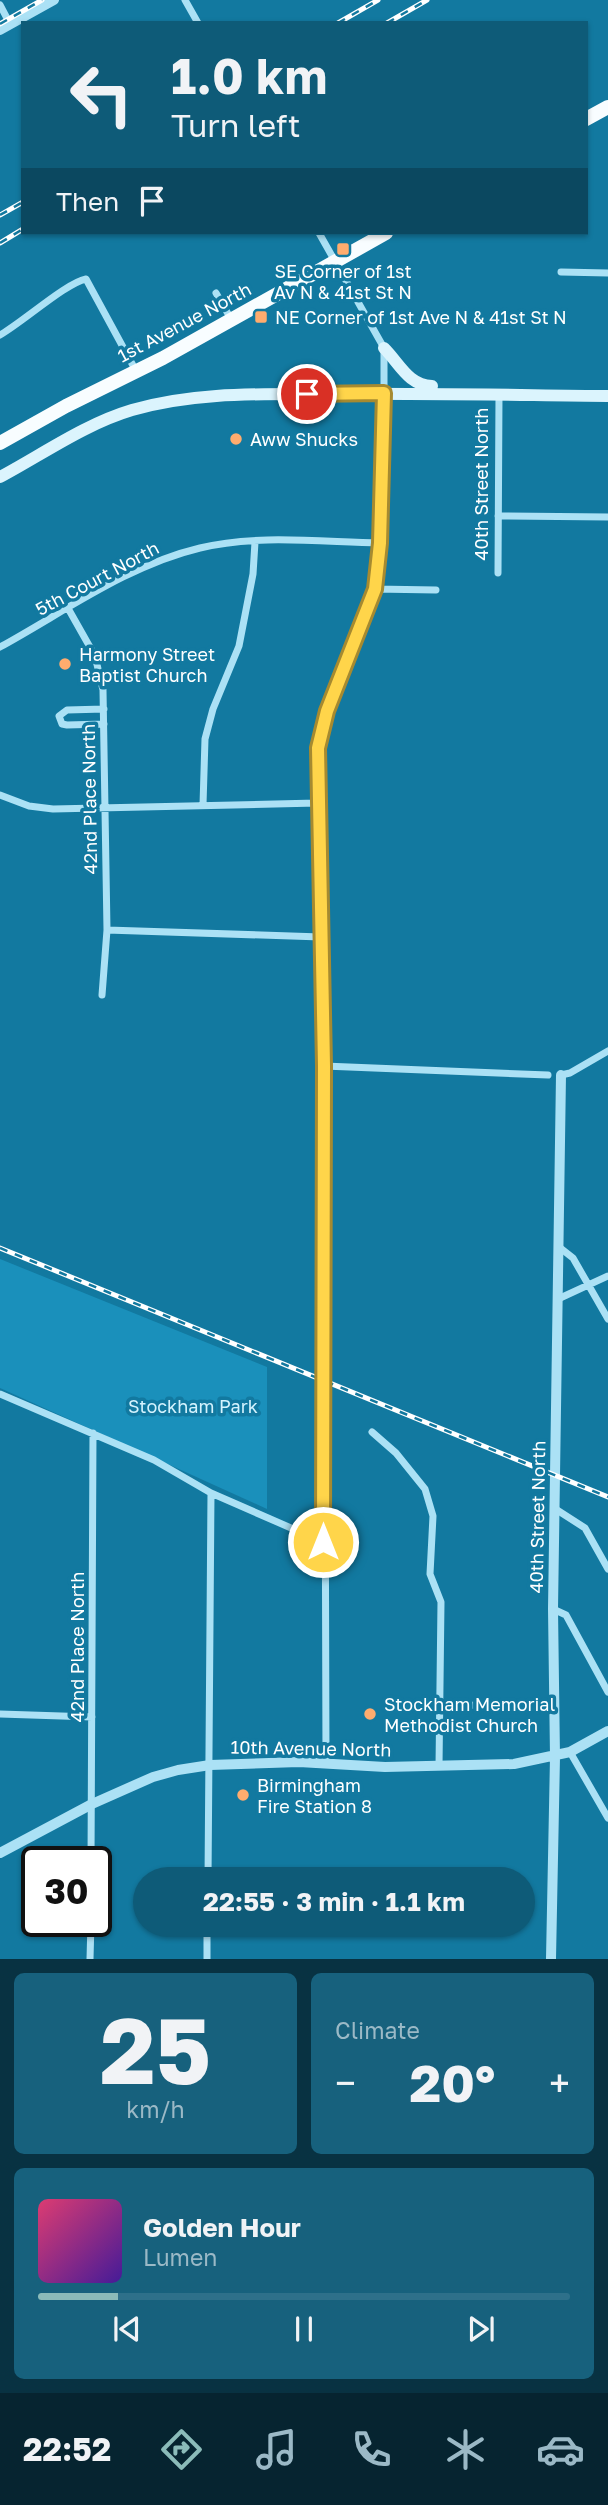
<!DOCTYPE html>
<meta charset="utf-8">
<style>
body{margin:0;font-family:"Golos Text",sans-serif;background:#17617d;color:#f1f3f6;height:100vh;display:flex;flex-direction:column;font-size:26px;white-space:nowrap}
*{box-sizing:border-box;margin:0}
p{font-size:23px;color:#9bb9c6}
.icon{flex:none;width:38px;height:38px;fill:none;stroke:currentColor;stroke-width:2;stroke-linecap:round;stroke-linejoin:round}
.map{position:relative;height:1959px;overflow:hidden}
.side{display:flex;flex-direction:column;gap:14px;padding:14px;background:#083242;flex:1}
.side>*{flex:none}
.hud{position:absolute;left:21px;top:21px;width:567px;height:214px;border-radius:0px;box-shadow:0 2px 5px #0004;background:#0e5b78;color:#f1f3f6;overflow:hidden}
.speed{position:absolute;left:21px;top:1846px;display:flex;gap:14px;font-size:35px;font-weight:700;text-align:center}
.speed>*{display:grid;place-content:center;width:91px;height:91px;border-radius:50%;background:#0e5b78;box-shadow:0 2px 5px #0004;line-height:1}
.speed .limit{border:4px solid #111;border-radius:10px;background:#fff;color:#111}
.pin{position:absolute;display:grid;place-items:center;width:60px;height:60px;color:#fff;margin:-30px;border:4px solid #fff;border-radius:50%;box-shadow:0 2px 7px #0007}
.me{position:absolute;width:77px;margin:-38px;rotate:0deg;stroke-linejoin:round;filter:drop-shadow(0 0 5px #0008)}
.turn{display:flex;align-items:center;gap:24px;height:147px;padding:0 35px;font-size:32px}
.turn .icon{width:91px;height:91px;stroke-width:2.5}
.turn b{display:block;font-size:49px;line-height:60px}
.then{display:flex;align-items:center;height:66px;padding:0 35px;background:#0003;gap:14px;font-size:26px}
.big{font-size:52px;font-weight:700;line-height:1.1}
.side .widget{flex:1;display:flex;flex-direction:column;justify-content:center;gap:10px;min-width:0;padding:0 24px;border-radius:10px;background:#17617d}
.side .dial{align-items:center;gap:0}
.dial b{font-size:91px;line-height:1}
.song{display:flex;align-items:center;gap:21px}
.cover{width:84px;height:84px;border-radius:10px;background:linear-gradient(135deg,hsl(340 70% 55%),hsl(260 70% 35%))}
.played{height:7px;border-radius:4px;background:linear-gradient(90deg,#8bbbb9 15%,#2e708a 15%)}
.keys{display:flex;justify-content:space-around;direction:ltr}
.heat{display:flex;justify-content:space-between;align-items:center;font-size:38px;direction:ltr}
.side .tiles{flex:1;display:grid;gap:14px;grid-template-columns:1fr 1fr}
.widget:last-child{grid-column:span 2}
.trip{position:absolute;left:133px;top:1867px;width:402px;height:70px;border-radius:35px;background:#0e5b78;box-shadow:0 2px 5px #0004;font-weight:700;line-height:70px;text-align:center}
.dock{display:flex;height:112px;justify-content:space-around;align-items:center;background:#062430;color:#9bb9c6}
.dock .icon{width:49px;height:49px}
.dock .active{color:#8bbbb9}
.dock b{font-size:32px;color:#f1f3f6}
.map>svg:first-child{display:block}
.green{fill:#1a90bb}
.lines{fill:none;stroke-linecap:round;stroke-linejoin:round}
.minor{stroke:#abe1f5;stroke-width:7}
.tertiary{stroke:#abe1f5;stroke-width:10}
.secondary{stroke:#dbf4fd;stroke-width:12}
.primary{stroke:#f8fdff;stroke-width:14}
.rail-casing{stroke:#fff;stroke-width:5}
.rail{stroke:#1279a0;stroke-width:2.5;stroke-dasharray:8;stroke-linecap:butt}
.route-casing{stroke:#a68a30;stroke-width:18}
.route{stroke:#ffd54a;stroke-width:12}
.poi-dot{fill:#ffac6e;stroke:#1279a0;stroke-width:2.5}
.labels{text-anchor:middle;dominant-baseline:central;stroke-width:7;stroke-linejoin:round;paint-order:stroke}
.poi-label{font-size:18px;fill:#fff;stroke:#1279a0;text-anchor:start}
.street-label{font-size:18px;fill:#fff;stroke:#1279a0}
.park-label{font-size:18px;fill:#d4f3fe;stroke:#1279a0}
</style>
<div class="map">
<svg width="608" height="1959" viewBox="0 0 608 1959">
<rect width="100%" height="100%" fill="#1279a0"/>
<!-- green -->
<path class="green" d="M0,1259l267,108v142l-267,-121z"/>
<g class="lines">
<!-- minor -->
<path class="minor" d="M185,0l13,23
M0,5l10,19
M319,233l65,115v45l-4,150 -5,46 -48,122 -9,37 6,318 2,697
M561,272l47,1
M216,293l15,26
M0,335c23,-13 66,-52 86,-56l50,92
M498,516l110,1
M498,573l1,-177
M375,589l61,1
M69,610l26,46 8,34 4,240 -5,65
M0,647c64,-35 128,-82 200,-99 57,-14 121,-6 180,-5
M104,709l-37,1 -8,6 3,8 5,1 37,-1
M0,795l29,11 24,3 264,-6
M203,805l2,-66 8,-30 26,-63 14,-72 2,-32
M107,930l214,7
M324,1066l224,9
M561,1075l9,-2 38,-22
M559,1247l14,11 35,61
M558,1299l50,-23
M0,1394l154,66 57,33 112,49
M372,1432l24,21 29,36 8,27 -3,58 11,28 -2,164
M557,1510l28,18 23,41
M553,1609l13,6 42,77
M440,1705l113,1
M0,1714l92,3
M570,1752l38,66
M91,1862l2,-429
M208,1880l3,-387
M90,1959l1,-37
M207,1959v-34"/>
<!-- tertiary -->
<path class="tertiary" d="M0,30l54,-30
M0,1853l92,-49 61,-27 25,-7 32,-5 89,-3 86,5 129,-3 56,-12 38,-21
M551,1959l4,-202 -2,-148 8,-534"/>
<!-- secondary -->
<path class="secondary" d="M384,348c16,16 24,37 48,38
M0,477c43,-23 85,-53 132,-67 58,-17 120,-16 179,-16 99,-1 198,1 297,2"/>
<!-- primary -->
<path class="primary" d="M586,119l22,-12
M0,443l66,-37 97,-48 223,-125"/>
<defs>
<path id="rail" d="M338,23l40,-23
M387,23l40,-23
M0,24l42,-24
M0,215l23,-13
M0,243l23,-14
M0,1248l608,249"/>
</defs>
<!-- rail casing -->
<use href="#rail" class="rail-casing"/>
<!-- rail -->
<use href="#rail" class="rail"/>
</g>
<g class="lines">
<defs>
<path id="route" d="M307,394l77,-1 -4,150 -5,46 -48,122 -9,37 6,318 -1,476"/>
</defs>
<!-- route casing -->
<use href="#route" class="route-casing"/>
<!-- route -->
<use href="#route" class="route"/>
</g>
<!-- markers -->
<g class="poi-dot">
<rect x="336" y="242" width="14" height="14" rx="3.5"/>
<rect x="254" y="310" width="14" height="14" rx="3.5"/>
<circle cx="236" cy="439" r="7"/>
<circle cx="65" cy="664" r="7"/>
<circle cx="370" cy="1714" r="7"/>
<circle cx="243" cy="1795" r="7"/>
</g>
<g class="labels">
<!-- poi labels -->
<g class="poi-label">
<text x="343" y="271" text-anchor="middle">SE Corner of 1st<tspan x="343" dy="21">Av N &amp; 41st St N</tspan></text>
<text x="275" y="317">NE Corner of 1st Ave N &amp; 41st St N</text>
<text x="250" y="439">Aww Shucks</text>
<text x="79" y="654">Harmony Street<tspan x="79" dy="21">Baptist Church</tspan></text>
<text x="384" y="1704">Stockham Memorial<tspan x="384" dy="21">Methodist Church</tspan></text>
<text x="257" y="1785">Birmingham<tspan x="257" dy="21">Fire Station 8</tspan></text>
</g>
<!-- street labels -->
<g class="street-label">
<text transform="translate(184 322) rotate(-28)">1st Avenue North</text>
<text transform="translate(481 484) rotate(-90)">40th Street North</text>
<text transform="translate(97 578) rotate(-28)">5th Court North</text>
<text transform="translate(89 799) rotate(-91)">42nd Place North</text>
<text transform="translate(537 1517) rotate(-89)">40th Street North</text>
<text transform="translate(77 1647) rotate(-90)">42nd Place North</text>
<text transform="translate(311 1748) rotate(1)">10th Avenue North</text>
</g>
<!-- park labels -->
<g class="park-label">
<text x="193" y="1406">Stockham Park</text>
</g>
</g>
</svg>
<div class="speed"><div class="limit">30</div></div>
<div class="pin" style="left:307px;top:394px;background:#d93025"><svg class="icon" aria-label="arrive" viewBox="0 0 24 24"><path d="M6 21V4h12l-3 4 3 4H6"/></svg></div>
<svg class="me" style="left:323px;top:1542px" viewBox="-20 -20 40 40"><circle r="17" fill="#ffd54a" stroke="#fff" stroke-width="3"/><path d="M0-11L8 9 0 5-8 9z" fill="#fff"/></svg>
<div class="trip">22:55 · 3 min · 1.1 km</div>
<div class="hud">
<div class="turn"><svg class="icon" aria-label="left" viewBox="0 0 24 24"><path d="M17 20v-9H6M10 6l-5 5 5 5"/></svg><div><b>1.0 km</b>Turn left</div></div>
<div class="then">Then<svg class="icon" aria-label="arrive" viewBox="0 0 24 24"><path d="M6 21V4h12l-3 4 3 4H6"/></svg></div>
</div>
</div>
<section class="side">
<div class="tiles">
<div class="widget dial"><b>25</b><p>km/h</p></div>
<div class="widget"><p>Climate</p>
<div class="heat"><a>−</a><b class="big">20°</b><a>+</a></div>
</div>
<div class="widget">
<div class="song"><i class="cover"></i><div><b>Golden Hour</b><p>Lumen</p></div></div>
<div class="played"></div>
<div class="keys"><svg class="icon" aria-label="previous" viewBox="0 0 24 24"><path d="M18 5L8 12l10 7zM5 5v14"/></svg><svg class="icon" aria-label="pause" viewBox="0 0 24 24"><path d="M8 5v14M16 5v14"/></svg><svg class="icon" aria-label="next" viewBox="0 0 24 24"><path d="M6 5l10 7-10 7zM19 5v14"/></svg></div>
</div>
</div>
</section>
<nav class="dock">
<b>22:52</b>
<svg class="icon active" aria-label="directions" viewBox="0 0 24 24"><path d="M12 3l9 9-9 9-9-9zM9 14v-3h6M13 9l2 2-2 2"/></svg>
<svg class="icon" aria-label="music" viewBox="0 0 24 24"><path d="M9 18V5l10-2v13"/><circle cx="6" cy="18" r="3"/><circle cx="16" cy="16" r="3"/></svg>
<svg class="icon" aria-label="phone" viewBox="0 0 24 24"><path d="M5 4h4l2 5-3 2q2 4 5 5l2-3 5 2v4C11 20 4 13 5 4z"/></svg>
<svg class="icon" aria-label="climate" viewBox="0 0 24 24"><path d="M12 3v18M4 7l16 10M4 17L20 7"/></svg>
<svg class="icon" aria-label="car" viewBox="0 0 24 24"><path d="M5 17H2v-5l4-1 3-4h7l3 4 3 1v5h-3M9 17h6M6 11h13"/><circle cx="7" cy="17" r="2"/><circle cx="17" cy="17" r="2"/></svg>
</nav>
